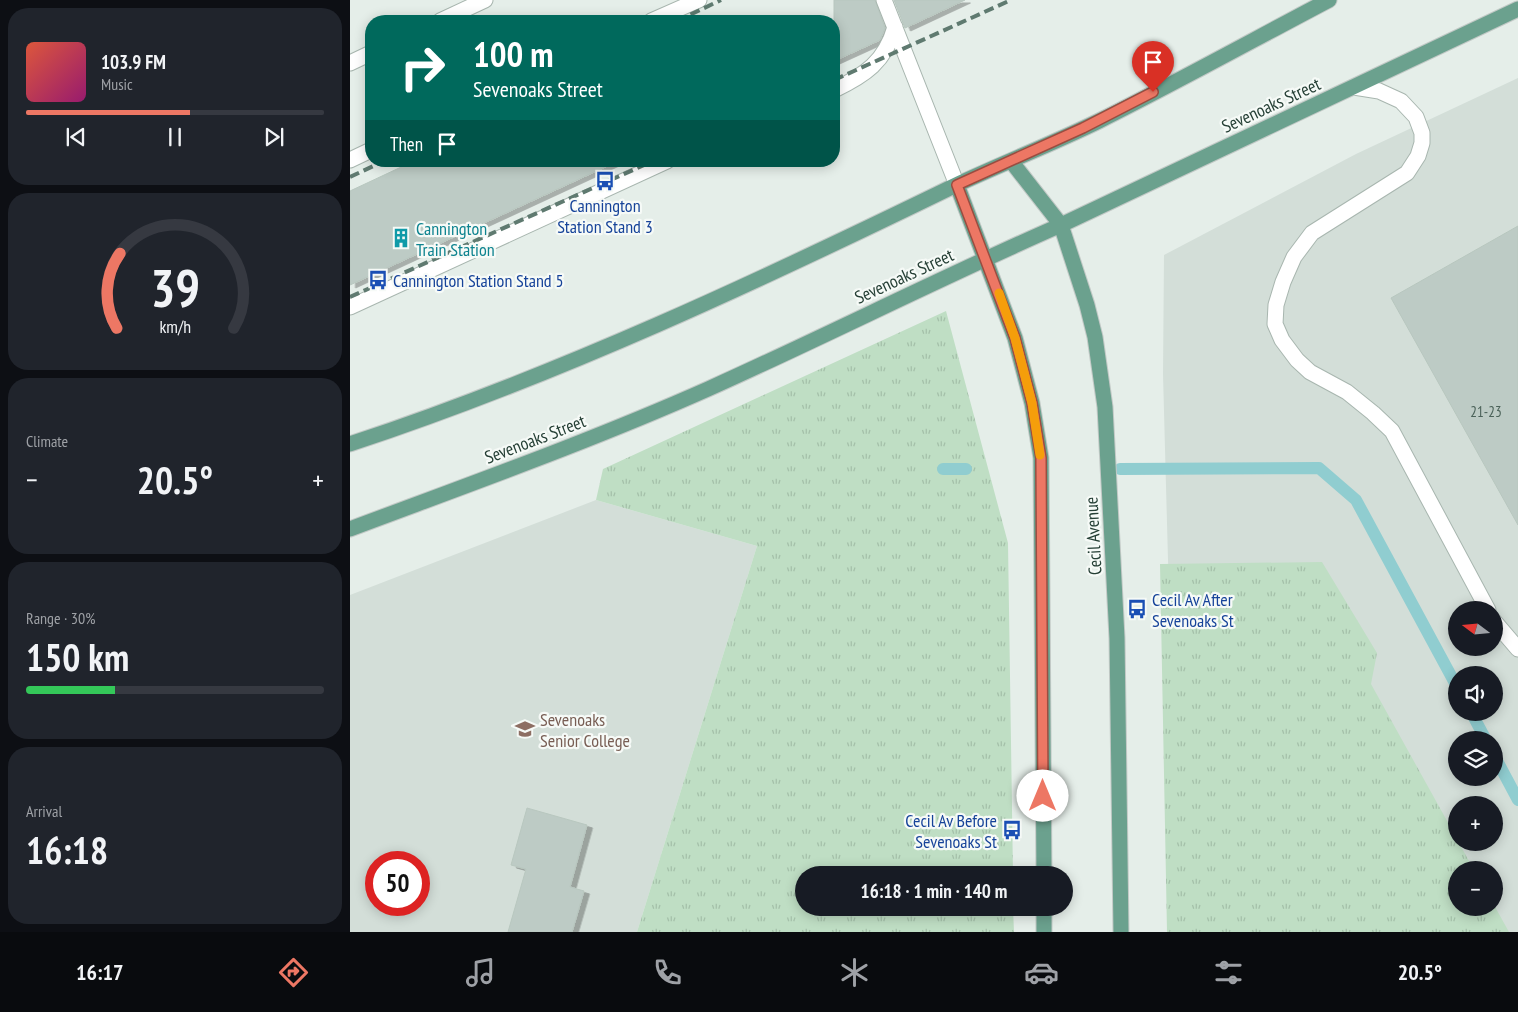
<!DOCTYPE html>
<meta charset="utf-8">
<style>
body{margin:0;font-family:"PT Sans Narrow",sans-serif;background:#20242c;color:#f1f3f6;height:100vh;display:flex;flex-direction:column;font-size:19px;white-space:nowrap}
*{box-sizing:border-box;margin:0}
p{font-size:16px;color:#9ea1a6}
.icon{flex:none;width:28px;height:28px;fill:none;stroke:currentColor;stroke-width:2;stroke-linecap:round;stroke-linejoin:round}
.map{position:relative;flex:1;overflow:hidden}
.drawer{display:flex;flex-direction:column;gap:8px;padding:8px;background:#0d0f14;width:350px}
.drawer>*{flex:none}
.guide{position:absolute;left:15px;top:15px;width:475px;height:152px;border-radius:20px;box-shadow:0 2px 12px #0003;background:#00695c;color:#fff;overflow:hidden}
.needle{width:32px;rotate:286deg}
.buttons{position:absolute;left:1098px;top:601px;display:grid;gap:10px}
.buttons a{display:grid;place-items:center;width:55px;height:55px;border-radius:50%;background:#171b24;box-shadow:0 2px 12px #0003;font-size:25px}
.speed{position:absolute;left:15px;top:851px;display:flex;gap:10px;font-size:25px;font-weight:700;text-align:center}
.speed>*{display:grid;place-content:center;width:65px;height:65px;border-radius:50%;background:#171b24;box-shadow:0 2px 12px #0003;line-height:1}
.speed .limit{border:8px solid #d22;background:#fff;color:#111}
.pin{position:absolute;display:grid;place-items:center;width:42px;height:42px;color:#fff;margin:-51px -21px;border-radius:50% 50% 50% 0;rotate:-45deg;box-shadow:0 0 5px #0007}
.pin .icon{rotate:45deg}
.me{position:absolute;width:55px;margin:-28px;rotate:0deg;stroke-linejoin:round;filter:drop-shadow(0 0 4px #0008)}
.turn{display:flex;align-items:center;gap:18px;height:105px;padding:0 25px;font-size:22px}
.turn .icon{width:65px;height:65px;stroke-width:2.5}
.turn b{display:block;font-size:35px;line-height:42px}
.then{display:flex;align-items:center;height:48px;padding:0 25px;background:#0003;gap:10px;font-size:19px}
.big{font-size:38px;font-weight:700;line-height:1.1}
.drawer .card{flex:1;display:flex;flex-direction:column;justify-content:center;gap:8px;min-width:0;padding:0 18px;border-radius:20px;background:#20242c}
.drawer .dial{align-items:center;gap:0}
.dial svg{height:130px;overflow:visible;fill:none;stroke:#363941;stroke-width:7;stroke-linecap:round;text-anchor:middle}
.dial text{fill:#f1f3f6;stroke:none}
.song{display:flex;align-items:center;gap:15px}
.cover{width:60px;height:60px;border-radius:8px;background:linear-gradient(135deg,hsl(10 70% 55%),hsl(320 70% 35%))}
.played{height:5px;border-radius:2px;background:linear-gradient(90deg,#ed7764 55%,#363941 55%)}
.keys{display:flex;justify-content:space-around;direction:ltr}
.heat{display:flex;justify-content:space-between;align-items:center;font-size:28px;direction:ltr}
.charge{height:8px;border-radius:4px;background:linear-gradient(90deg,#34c759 30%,#363941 0)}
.trip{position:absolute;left:445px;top:866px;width:278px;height:50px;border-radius:25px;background:#171b24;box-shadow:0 2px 12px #0003;font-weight:700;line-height:50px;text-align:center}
.tabs{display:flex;height:80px;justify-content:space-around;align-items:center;background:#090b0e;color:#9ea1a6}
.tabs .icon{width:35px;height:35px}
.tabs .current{color:#ed7764}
.tabs b{font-size:22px;color:#f1f3f6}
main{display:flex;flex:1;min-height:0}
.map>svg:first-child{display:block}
.built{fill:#d3ded8;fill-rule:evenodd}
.grass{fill:url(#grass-tufts)}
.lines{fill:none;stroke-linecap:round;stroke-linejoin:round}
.stream{stroke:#90cdd0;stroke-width:12}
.building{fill:#bdcbc5;stroke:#b8c7bf;filter:url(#shadow)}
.minor-casing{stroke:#a8b6af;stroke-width:17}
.major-casing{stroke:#c2c9c6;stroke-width:17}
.minor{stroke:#fff;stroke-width:15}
.major{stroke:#6ba18e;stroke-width:15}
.rail{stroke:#5f7a70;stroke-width:4;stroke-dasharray:10 5;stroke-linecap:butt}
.route-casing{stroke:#9a4d41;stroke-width:12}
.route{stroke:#ed7764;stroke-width:9}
.slow{stroke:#f59e0b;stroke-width:9}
.labels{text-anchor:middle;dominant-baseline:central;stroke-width:4.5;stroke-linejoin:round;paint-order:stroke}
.number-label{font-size:15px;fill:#4b6259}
.street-label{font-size:18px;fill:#253f35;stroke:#f6faf7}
.transit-label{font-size:18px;fill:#164399;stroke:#f6faf7;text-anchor:start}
.culture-label{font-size:18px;fill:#0d838f;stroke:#f6faf7;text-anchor:start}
.education-label{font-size:18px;fill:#785e54;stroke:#f6faf7;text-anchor:start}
</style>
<main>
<section class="drawer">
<div class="card">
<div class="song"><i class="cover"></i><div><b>103.9 FM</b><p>Music</p></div></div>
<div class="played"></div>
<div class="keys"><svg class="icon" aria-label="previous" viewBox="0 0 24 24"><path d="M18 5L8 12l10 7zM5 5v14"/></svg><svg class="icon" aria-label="pause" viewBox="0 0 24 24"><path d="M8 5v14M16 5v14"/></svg><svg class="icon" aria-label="next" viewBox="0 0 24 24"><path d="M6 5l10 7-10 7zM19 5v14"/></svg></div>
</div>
<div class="card dial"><svg viewBox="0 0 100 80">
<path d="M14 69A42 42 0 1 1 86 69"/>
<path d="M14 69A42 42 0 0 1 16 23" stroke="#ed7764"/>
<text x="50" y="56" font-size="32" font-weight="700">39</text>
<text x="50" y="72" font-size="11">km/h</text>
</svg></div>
<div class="card"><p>Climate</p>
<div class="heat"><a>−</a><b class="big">20.5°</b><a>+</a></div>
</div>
<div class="card"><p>Range · 30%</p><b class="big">150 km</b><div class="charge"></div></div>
<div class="card"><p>Arrival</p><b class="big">16:18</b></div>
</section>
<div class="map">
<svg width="1168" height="932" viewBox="0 0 1168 932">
<defs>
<pattern id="grass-tufts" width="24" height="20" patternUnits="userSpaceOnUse" patternTransform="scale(1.25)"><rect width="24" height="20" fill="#bfdec4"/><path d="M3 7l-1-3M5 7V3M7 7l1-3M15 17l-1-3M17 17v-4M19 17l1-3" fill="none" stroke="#a4c0a9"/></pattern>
<filter id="shadow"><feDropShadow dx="5.5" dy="3" stdDeviation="0" flood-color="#0004"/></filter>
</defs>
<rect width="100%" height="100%" fill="#e5eee9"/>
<!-- built -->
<path class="built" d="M1168,78v854h-340l-15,-558 1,-119 192,-101zM1106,610h38v38h-38zM1106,675h38v37h-38zM1106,740h38v38h-38zM1106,805h38v37h-38zM1106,870h38v38h-38z
M246,500l161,46 -120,386h-287v-337zM26,862h43v43h-43z"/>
<!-- grass -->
<path class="grass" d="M596,311l62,232 5,332h-209v33h209l1,24h-377l120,-386 -161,-46 7,-31z
M972,562l55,91 -6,31 85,153v5l3,1 15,27h-18v38h38v-3l15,27h-342l-7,-368z"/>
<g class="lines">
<!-- stream -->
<path class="stream" d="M593,469h23
M770,469l199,-1 37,32 100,185
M1121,712l15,28
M1144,755l24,45"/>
</g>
<!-- building -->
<path class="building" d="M484,0h41l10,28 -5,12 -46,21z
M544,0h71l-60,28z
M64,161h204l-268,124v-94z
M1168,226v299l-127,-227z
M177,808l60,17 -17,62 14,4 -12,41h-64l18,-63 -15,-4z"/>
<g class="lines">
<defs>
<path id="minor" d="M534,0l73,185
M90,21l45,-21
M301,21l48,-21
M0,63l21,-10
M1004,87l25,4 22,10 15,16 6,16v10l-4,13 -11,17 -95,60 -18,24 -11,25 -7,23 -1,19 7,16 15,20 13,12 37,20 26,21 19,18 96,179
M484,90c31,-15 51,-28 61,-63
M0,160l21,-10
M0,307l317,-146
M1144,621l24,28"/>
<path id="major" d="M661,161l50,64 26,80 8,32 10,70 12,231 4,294
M607,185l58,153 17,65 9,55 3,417
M0,444c209,-69 409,-163 606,-259 47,-22 96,-41 143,-64 78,-39 154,-81 230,-121
M0,529c120,-45 241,-88 358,-140 118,-53 234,-112 353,-164l457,-216
M694,908v24"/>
</defs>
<!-- minor casing -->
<use href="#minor" class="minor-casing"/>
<!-- major casing -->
<use href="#major" class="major-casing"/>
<!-- minor -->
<use href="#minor" class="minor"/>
<!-- major -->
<use href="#major" class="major"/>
<!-- rail -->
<path class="rail" d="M327,21l44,-21
M484,80l177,-80
M0,177l34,-16
M0,297l303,-136"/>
</g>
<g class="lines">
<defs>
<path id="route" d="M693,796l-2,-338 -9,-55 -17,-65 -58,-153 126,-57 70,-36"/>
</defs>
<!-- route casing -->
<use href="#route" class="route-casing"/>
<!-- route -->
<use href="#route" class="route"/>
<!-- slow -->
<path class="slow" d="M649,293l16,45 17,65 8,52"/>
</g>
<!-- icons -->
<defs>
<symbol id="bus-bare" viewBox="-9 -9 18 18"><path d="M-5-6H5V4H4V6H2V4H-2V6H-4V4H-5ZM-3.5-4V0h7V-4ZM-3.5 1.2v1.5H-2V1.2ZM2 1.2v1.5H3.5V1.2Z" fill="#1a4fb4" stroke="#f6faf7" stroke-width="2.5" paint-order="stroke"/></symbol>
<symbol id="building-bare" viewBox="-9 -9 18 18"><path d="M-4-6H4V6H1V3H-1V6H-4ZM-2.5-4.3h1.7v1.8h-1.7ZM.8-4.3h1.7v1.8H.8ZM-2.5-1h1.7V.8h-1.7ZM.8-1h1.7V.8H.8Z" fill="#0f9aa8" stroke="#f6faf7" stroke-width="2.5" paint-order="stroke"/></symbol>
<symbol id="school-bare" viewBox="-9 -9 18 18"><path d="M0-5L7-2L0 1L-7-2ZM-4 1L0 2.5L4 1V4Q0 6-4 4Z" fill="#8d6e63" stroke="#f6faf7" stroke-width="2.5" paint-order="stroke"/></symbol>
</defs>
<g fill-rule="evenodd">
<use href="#bus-bare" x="241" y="167" width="28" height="28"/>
<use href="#building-bare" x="37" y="224" width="28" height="28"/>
<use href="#bus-bare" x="14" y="266" width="28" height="28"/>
<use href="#bus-bare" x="773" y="595" width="28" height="28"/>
<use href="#school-bare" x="161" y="715" width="28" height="28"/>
<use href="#bus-bare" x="648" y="816" width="28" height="28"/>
</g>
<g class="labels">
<!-- number labels -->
<g class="number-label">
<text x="1136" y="411">21-23</text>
</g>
<!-- street labels -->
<g class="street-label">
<text transform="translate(921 105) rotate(-25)">Sevenoaks Street</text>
<text transform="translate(554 276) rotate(-25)">Sevenoaks Street</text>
<text transform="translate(185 439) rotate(-21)">Sevenoaks Street</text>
<text transform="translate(743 536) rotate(-93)">Cecil Avenue</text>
</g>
<!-- transit labels -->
<g class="transit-label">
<text x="255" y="205" text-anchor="middle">Cannington<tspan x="255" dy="21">Station Stand 3</tspan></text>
<text x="43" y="280">Cannington Station Stand 5</text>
<text x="802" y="599">Cecil Av After<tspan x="802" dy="21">Sevenoaks St</tspan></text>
<text x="647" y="820" text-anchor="end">Cecil Av Before<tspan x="647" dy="21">Sevenoaks St</tspan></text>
</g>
<!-- culture labels -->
<g class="culture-label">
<text x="66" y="228">Cannington<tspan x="66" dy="21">Train Station</tspan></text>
</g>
<!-- education labels -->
<g class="education-label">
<text x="190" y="719">Sevenoaks<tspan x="190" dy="21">Senior College</tspan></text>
</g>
</g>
</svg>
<div class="buttons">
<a><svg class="needle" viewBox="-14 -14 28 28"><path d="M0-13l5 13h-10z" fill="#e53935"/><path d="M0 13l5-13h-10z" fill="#9ea1a6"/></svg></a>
<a><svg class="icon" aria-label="sound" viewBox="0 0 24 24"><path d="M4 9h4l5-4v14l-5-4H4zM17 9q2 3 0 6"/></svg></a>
<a><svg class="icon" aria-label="layers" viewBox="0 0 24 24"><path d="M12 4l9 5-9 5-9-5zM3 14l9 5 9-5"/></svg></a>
<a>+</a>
<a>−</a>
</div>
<div class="speed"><div class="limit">50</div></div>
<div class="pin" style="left:803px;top:92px;background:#d93025"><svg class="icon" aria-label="arrive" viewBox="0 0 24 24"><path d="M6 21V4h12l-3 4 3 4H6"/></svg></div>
<svg class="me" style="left:693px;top:796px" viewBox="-20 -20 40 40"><circle r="19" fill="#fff"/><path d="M0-13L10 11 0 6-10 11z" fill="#ed7764"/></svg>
<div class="trip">16:18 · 1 min · 140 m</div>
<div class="guide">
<div class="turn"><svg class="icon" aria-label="right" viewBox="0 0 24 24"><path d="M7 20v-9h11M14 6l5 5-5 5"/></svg><div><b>100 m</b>Sevenoaks Street</div></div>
<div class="then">Then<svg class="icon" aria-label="arrive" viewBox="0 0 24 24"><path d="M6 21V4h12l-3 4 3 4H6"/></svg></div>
</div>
</div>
</main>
<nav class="tabs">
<b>16:17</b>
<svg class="icon current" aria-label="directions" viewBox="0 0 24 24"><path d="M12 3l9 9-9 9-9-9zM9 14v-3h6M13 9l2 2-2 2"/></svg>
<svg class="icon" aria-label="music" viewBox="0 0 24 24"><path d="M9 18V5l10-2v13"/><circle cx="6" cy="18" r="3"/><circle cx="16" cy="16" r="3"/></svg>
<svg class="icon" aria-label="phone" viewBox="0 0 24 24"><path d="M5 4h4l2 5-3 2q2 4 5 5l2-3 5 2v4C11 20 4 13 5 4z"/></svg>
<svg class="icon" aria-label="climate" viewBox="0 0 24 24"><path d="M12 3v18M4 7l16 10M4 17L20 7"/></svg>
<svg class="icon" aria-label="car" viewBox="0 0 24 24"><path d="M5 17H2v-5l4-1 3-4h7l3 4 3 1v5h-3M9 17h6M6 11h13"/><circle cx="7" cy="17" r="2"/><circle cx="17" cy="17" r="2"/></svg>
<svg class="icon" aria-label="filters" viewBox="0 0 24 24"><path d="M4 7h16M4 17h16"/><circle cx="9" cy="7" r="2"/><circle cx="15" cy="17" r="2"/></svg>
<b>20.5°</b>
</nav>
